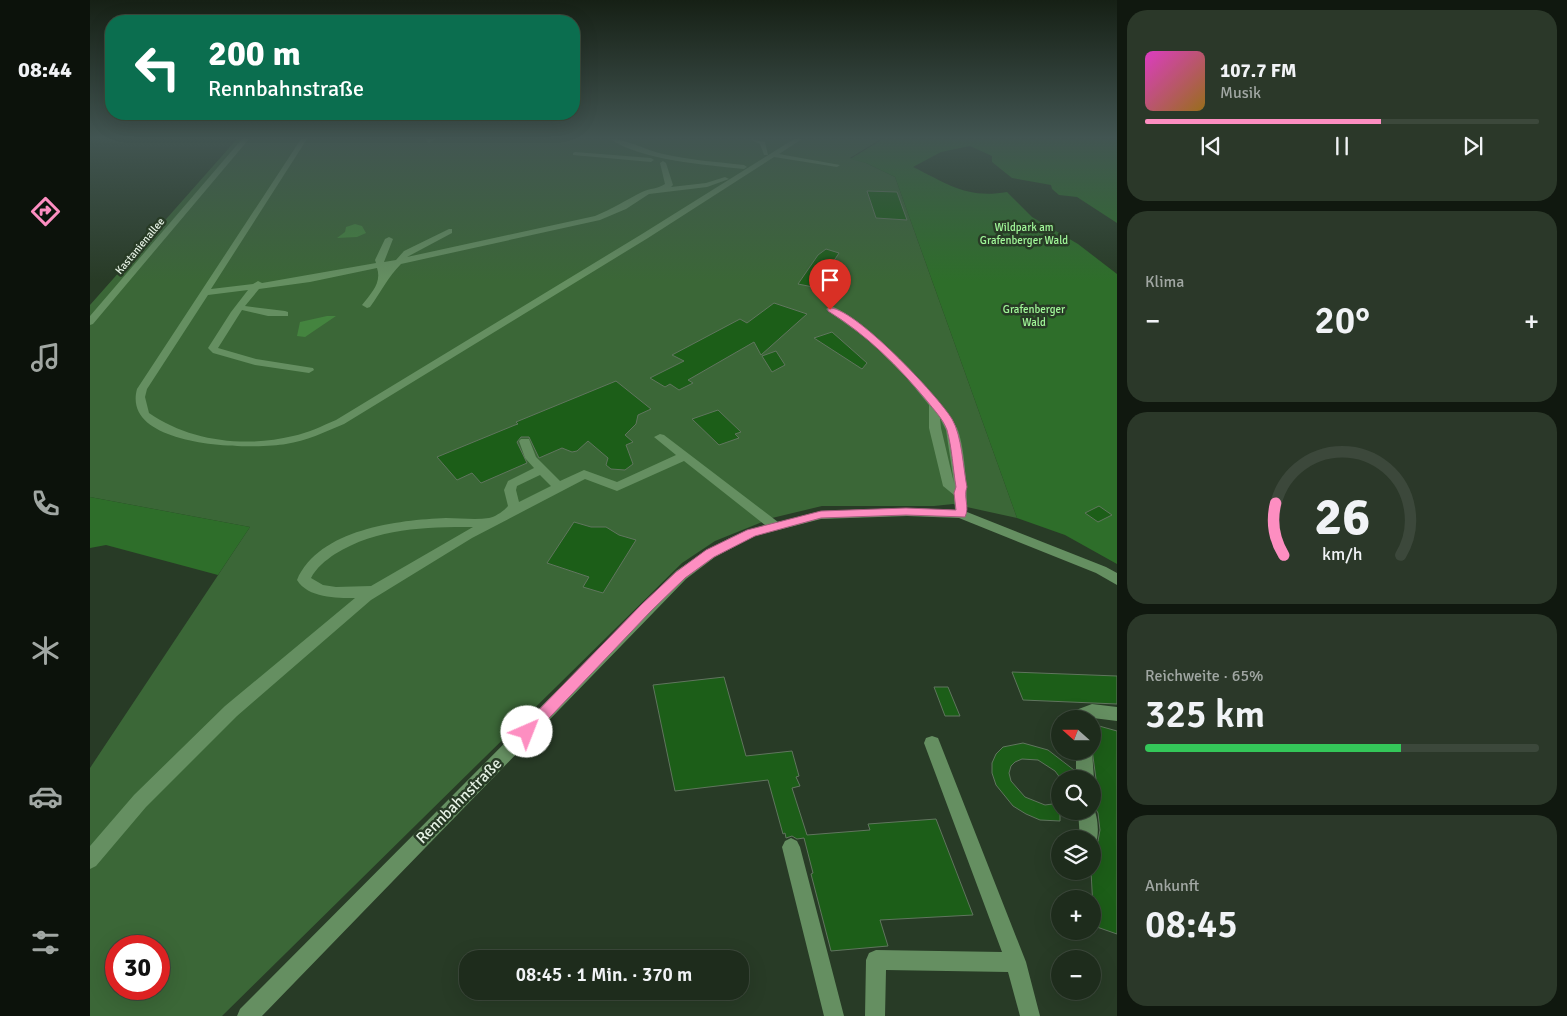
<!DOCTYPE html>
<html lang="de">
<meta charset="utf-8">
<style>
body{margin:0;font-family:Signika,sans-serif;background:#2b3829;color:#f1f3f6;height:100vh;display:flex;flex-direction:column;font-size:19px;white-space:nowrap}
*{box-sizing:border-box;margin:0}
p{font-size:16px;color:#a1a7a3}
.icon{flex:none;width:28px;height:28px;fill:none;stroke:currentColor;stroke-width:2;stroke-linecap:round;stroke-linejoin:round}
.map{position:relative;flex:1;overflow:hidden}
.sheet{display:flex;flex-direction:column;gap:10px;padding:10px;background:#10180f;width:450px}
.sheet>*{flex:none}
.top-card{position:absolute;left:15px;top:15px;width:475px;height:105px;border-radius:20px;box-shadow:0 5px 20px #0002,0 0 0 1px #3c483b;background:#0b6e4f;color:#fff;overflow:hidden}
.needle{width:32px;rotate:291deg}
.buttons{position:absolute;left:961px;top:710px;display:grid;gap:10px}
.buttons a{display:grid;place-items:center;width:50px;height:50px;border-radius:50%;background:#1e2c1c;box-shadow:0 5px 20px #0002,0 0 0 1px #3c483b;font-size:25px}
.speed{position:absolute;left:15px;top:935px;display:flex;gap:10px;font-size:25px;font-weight:700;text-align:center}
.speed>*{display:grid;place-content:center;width:65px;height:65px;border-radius:50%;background:#1e2c1c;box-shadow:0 5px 20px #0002,0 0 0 1px #3c483b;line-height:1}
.speed .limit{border:8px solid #d22;background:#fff;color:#111}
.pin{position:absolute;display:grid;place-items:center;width:42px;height:42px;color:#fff;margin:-51px -21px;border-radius:50% 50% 50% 0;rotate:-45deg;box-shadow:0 0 5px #0007}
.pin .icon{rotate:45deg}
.me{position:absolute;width:55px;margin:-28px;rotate:44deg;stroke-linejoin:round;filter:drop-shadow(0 0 4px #0008)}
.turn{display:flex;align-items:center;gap:18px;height:105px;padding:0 20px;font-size:22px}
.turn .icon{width:65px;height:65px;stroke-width:2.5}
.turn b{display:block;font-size:35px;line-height:42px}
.big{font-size:38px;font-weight:600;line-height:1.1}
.sheet .tile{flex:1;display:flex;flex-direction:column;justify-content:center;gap:8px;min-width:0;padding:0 18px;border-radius:20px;background:#2b3829}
.sheet .dial{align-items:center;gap:0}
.dial svg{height:130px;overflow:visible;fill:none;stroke:#3c483b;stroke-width:7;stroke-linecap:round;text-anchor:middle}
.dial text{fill:#f1f3f6;stroke:none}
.song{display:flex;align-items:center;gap:15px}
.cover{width:60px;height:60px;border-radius:8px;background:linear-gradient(135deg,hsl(310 70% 55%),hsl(40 70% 35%))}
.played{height:5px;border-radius:2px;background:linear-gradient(90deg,#fd8ec1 60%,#3c483b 60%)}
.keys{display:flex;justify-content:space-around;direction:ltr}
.heat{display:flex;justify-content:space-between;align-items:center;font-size:28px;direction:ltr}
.charge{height:8px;border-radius:4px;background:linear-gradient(90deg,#34c759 65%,#3c483b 0)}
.trip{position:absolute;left:369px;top:950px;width:290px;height:50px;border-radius:20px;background:#1e2c1c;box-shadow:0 5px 20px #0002,0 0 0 1px #3c483b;font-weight:600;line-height:50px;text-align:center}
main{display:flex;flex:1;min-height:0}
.tab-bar{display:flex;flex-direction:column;width:90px;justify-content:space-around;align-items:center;background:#0c120b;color:#a1a7a3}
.tab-bar .icon{width:35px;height:35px}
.tab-bar .active{color:#fd8ec1}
.tab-bar b{font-size:22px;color:#f1f3f6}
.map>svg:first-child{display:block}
.green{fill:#3b6737;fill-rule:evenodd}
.forest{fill:#2e6e2a}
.water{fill:#44843f}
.building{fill:#1c5e18;stroke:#60755e}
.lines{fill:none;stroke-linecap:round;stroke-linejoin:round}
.minor{fill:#658f61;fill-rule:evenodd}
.route{fill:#fd8ec1;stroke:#a45c7d}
.labels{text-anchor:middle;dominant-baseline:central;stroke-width:5;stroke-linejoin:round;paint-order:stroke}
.far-park-label{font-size:11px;fill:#a1f799;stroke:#283b26}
.far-street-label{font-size:11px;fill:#e6f2e5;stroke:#283b26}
.near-street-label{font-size:16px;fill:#e6f2e5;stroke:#283b26}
</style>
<main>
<nav class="tab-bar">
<b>08:44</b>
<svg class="icon active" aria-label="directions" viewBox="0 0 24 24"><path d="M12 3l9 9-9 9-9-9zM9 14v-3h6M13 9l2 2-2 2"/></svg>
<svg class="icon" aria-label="music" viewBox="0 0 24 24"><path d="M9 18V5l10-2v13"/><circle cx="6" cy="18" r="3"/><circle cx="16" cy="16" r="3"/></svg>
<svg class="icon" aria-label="phone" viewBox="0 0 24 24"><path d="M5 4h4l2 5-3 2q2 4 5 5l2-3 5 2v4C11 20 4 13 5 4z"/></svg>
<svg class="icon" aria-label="climate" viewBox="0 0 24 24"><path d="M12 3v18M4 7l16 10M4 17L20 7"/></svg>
<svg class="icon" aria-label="car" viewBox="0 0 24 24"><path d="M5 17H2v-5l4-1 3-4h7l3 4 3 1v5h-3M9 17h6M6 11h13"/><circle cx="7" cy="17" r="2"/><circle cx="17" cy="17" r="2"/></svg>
<svg class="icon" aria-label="filters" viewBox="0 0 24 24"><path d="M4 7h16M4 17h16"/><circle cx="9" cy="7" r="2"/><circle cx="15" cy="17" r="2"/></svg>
</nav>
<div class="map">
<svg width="1027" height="1016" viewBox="0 0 1027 1016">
<rect width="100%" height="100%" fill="#283b26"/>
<!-- green -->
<path class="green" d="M147,139h644l-31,19 16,5 29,14 122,341 -64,-14 -19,2h-112l-50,12 -57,23 -33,22 -460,453h-132v-248l160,-241 -160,-30v-192zM26,946h43v43h-43z"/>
<!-- forest -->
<path class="forest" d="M793,139h234v84l-40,-26 -18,-2 -7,-6 -1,-4 -39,-7 -20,-16v-6l-22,-10 -29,6 -28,15c35,17 54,32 94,25l25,25 46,27 39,30v290l-52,-29 -48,-17 -122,-341 -29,-14 -16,-4z
M0,497l160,30 -32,48 -112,-30 -16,3z"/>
<!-- water -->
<path class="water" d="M265,224l7,2 4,7 -9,4 -20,1 8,-6 1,-5z
M237,316h9l-31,21 -8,-1 3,-14z"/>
<!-- building -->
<path class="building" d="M777,191l30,1 10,28 -31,-2z
M736,249l13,4 -17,26 -3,-1 -6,9 -15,-3 20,-29z
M684,303l33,11 -46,41 -7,-13 -66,38 5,3 -14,7 -9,-6 -5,3 -15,-9 34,-17 -12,-6 68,-36 7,4z
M742,332l35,31 -5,6 -48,-31z
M686,351l9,14 -13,7 -10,-16z
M526,381l35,28 -13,6 -2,9 -11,11 8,7 -7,3 7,19 -8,6 -14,-1 -5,-4 2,-7 -20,-17 -11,10 -5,1 -10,-4 -23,10 -10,-21h-8l-4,5 10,21 -46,20 -9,-10 -15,7 -20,-23 78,-32 3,-1 -2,-2z
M628,410l23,22 -6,2 4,4 -20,7 -27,-26z
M1009,506l13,9 -14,7 -13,-9z
M484,522l17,5h15l13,8 17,5 -33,53 -20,-6 6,-10 -42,-14z
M922,672l105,4v28l-94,-4z
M634,677l22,79 46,-5 7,25 -3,1 4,9 -8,2 15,47 63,-5 -2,-6 68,-5 37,96 -93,5 8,26 -57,5 -20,-77 2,-1 -9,-35 -7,1 -5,-3 -6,2 -1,-5 -2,1 -15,-54 -93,11 -22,-106z
M844,687h14l12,29h-15z
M1002,724l25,7v203l-23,-8 -3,-55 1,-4 4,1 -1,-21 3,-6 2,-11 -2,-17 -5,-9 -1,-21 4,-4 -4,-30z
M933,743l25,7 26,20v9h-13l-6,-8 -17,-11 -16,-1 -7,3 -4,4 -2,7 2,8 14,16 20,8 15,-2v18l-20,-1 -14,-6 -13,-8 -17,-21 -4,-12v-10l4,-9 7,-7z"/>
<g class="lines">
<!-- minor -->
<path class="minor" d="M152,139h7l-156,185 -3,1v-9z
M211,139h6l-96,150 42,-5 5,-3 4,2 114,-20 -1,-3 10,-21 4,-2 4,2 -9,23 12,-2 8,-9 45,-22h3v4l-45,24 188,-41c17,-7 31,-16 47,-24 8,-4 16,-3 23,-8l-5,-21 3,-2 3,2 7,22 -2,2 35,-4 19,-6 4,2 -22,8 -58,7 -23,15 -26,11 -199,44c-13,13 -20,28 -31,43l-3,1 -5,-3c9,-12 20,-22 15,-37l-67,14 -51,7 -14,17 40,5 3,1v4h-20l-26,-6 -24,38 38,11 57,9 1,2 -5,3 -54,-8 -42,-12 -5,-5 23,-36 17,-22 -40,5 -61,94 -2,8 4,16c40,28 96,35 144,23 15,-3 29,-10 43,-16l306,-186 152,-95h8l-23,15 61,11 -3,2 -63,-10 -126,81 -304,186c-19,8 -38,17 -58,20 -35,6 -165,4 -149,-55z
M337,139h8l-6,4 -3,-2z
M520,139c17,0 35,11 53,15 26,6 54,8 81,11l3,2 -3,2c-38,-4 -103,-9 -134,-30z
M659,139l16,3 3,13h-4l-4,-11z
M485,152l76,6 3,2 -3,2 -78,-7v-2z
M741,306c31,10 112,93 126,122 8,18 10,64 10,84l139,55 11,6v12l-21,-12 -137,-55 -52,-2 -86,3 -66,17 -40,21 -29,22 -424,437h-25l3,-7 436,-438c28,-19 56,-38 89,-46l-81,-64 -67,30 -32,-12 -113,59 -101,62 -134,116 -91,91 -50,59 -6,3v-23l44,-51 91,-89 130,-108c-19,0 -47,0 -58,-18 22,-51 101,-60 149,-62 14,0 29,2 43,0 6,-1 15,-7 19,-12l-4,-16 4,-9 26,-13 -9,-10 -6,-17 2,-2h8l7,18 24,24 24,-11 33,12 59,-27 -22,-18 6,-3 4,1 114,87 43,-11 86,-3 48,2 -1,-15 -11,-9 -14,-58v-23l-23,-28 -36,-36 -42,-30 -2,-2zM850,418l6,12 8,53 -13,-55zM450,475l11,11 -32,16 -3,-12 1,-4zM383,527l-102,59 -35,1 -13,-2 -12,-7c5,-10 15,-18 24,-24 42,-26 90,-27 138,-27z
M1002,704l25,3v14l-24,-3 -19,1 2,-9z
M842,736l6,2 2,5 86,219 14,54h-20l-12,-44 -122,-2 -1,46h-20l1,-56 3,-7 7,-3 126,2 -78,-209 2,-5z
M986,751h16l2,28 -2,2v-2h-16z
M1002,805c6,9 8,30 3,40l-3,1v-7h-12l-2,-28h14z
M701,838l6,3 3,6 44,169h-20l-42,-169 3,-6z"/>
</g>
<!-- sky -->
<linearGradient id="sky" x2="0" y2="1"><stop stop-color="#162015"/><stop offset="0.49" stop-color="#425552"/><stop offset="1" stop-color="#425552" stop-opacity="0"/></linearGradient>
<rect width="1027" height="281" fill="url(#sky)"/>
<!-- route -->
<path class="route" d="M738,308c24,-4 111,89 124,111 10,17 11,48 15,68 -4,10 3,20 -2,30l-59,-2 -85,3 -66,18 -41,21 -29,21 -34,33 -119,125 -5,2 -5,-2 -3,-4 3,-5 120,-123 34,-32 30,-22 41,-20 74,-19 85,-3 50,2 -2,-17 2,-6c-3,-18 -4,-39 -9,-57 -4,-11 -13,-20 -20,-29 -29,-35 -60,-66 -99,-90z"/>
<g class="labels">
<!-- far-park labels -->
<g class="far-park-label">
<text x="934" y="227">Wildpark am<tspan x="934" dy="13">Grafenberger Wald</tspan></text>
<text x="944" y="309">Grafenberger<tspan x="944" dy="13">Wald</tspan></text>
</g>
<!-- far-street labels -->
<g class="far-street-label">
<text transform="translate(50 246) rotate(-50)">Kastanienallee</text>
</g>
<!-- near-street labels -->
<g class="near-street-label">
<text transform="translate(369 801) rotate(-45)">Rennbahnstraße</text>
</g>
</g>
</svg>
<div class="buttons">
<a><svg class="needle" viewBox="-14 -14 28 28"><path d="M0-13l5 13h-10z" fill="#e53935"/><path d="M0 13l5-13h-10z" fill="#a1a7a3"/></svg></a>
<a><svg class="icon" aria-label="search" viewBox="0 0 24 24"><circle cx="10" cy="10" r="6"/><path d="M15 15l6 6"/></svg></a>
<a><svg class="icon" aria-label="layers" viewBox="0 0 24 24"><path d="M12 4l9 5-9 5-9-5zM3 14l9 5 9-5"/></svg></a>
<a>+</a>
<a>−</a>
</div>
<div class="speed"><div class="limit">30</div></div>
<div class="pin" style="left:740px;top:310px;background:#d93025"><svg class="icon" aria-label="arrive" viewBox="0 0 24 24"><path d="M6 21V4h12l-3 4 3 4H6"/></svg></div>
<svg class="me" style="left:437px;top:732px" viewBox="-20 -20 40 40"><circle r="19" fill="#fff"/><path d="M0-13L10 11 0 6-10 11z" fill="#fd8ec1"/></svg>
<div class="trip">08:45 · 1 Min. · 370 m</div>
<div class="top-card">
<div class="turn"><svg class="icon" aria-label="left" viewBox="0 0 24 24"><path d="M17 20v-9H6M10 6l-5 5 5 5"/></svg><div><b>200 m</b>Rennbahnstraße</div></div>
</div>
</div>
<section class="sheet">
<div class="tile">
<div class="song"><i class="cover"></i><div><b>107.7 FM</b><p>Musik</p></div></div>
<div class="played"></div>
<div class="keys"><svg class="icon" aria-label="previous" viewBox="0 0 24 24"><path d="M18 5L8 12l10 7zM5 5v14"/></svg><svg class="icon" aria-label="pause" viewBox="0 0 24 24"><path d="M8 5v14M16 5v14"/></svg><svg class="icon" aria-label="next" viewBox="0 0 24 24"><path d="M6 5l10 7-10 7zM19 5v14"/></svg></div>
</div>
<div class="tile"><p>Klima</p>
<div class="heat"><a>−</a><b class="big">20°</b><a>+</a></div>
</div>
<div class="tile dial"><svg viewBox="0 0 100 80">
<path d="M14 69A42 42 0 1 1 86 69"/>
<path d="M14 69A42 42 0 0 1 9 37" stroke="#fd8ec1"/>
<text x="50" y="56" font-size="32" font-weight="700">26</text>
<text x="50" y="72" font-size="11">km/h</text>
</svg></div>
<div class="tile"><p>Reichweite · 65%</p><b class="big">325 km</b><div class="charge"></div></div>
<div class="tile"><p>Ankunft</p><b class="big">08:45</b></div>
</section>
</main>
